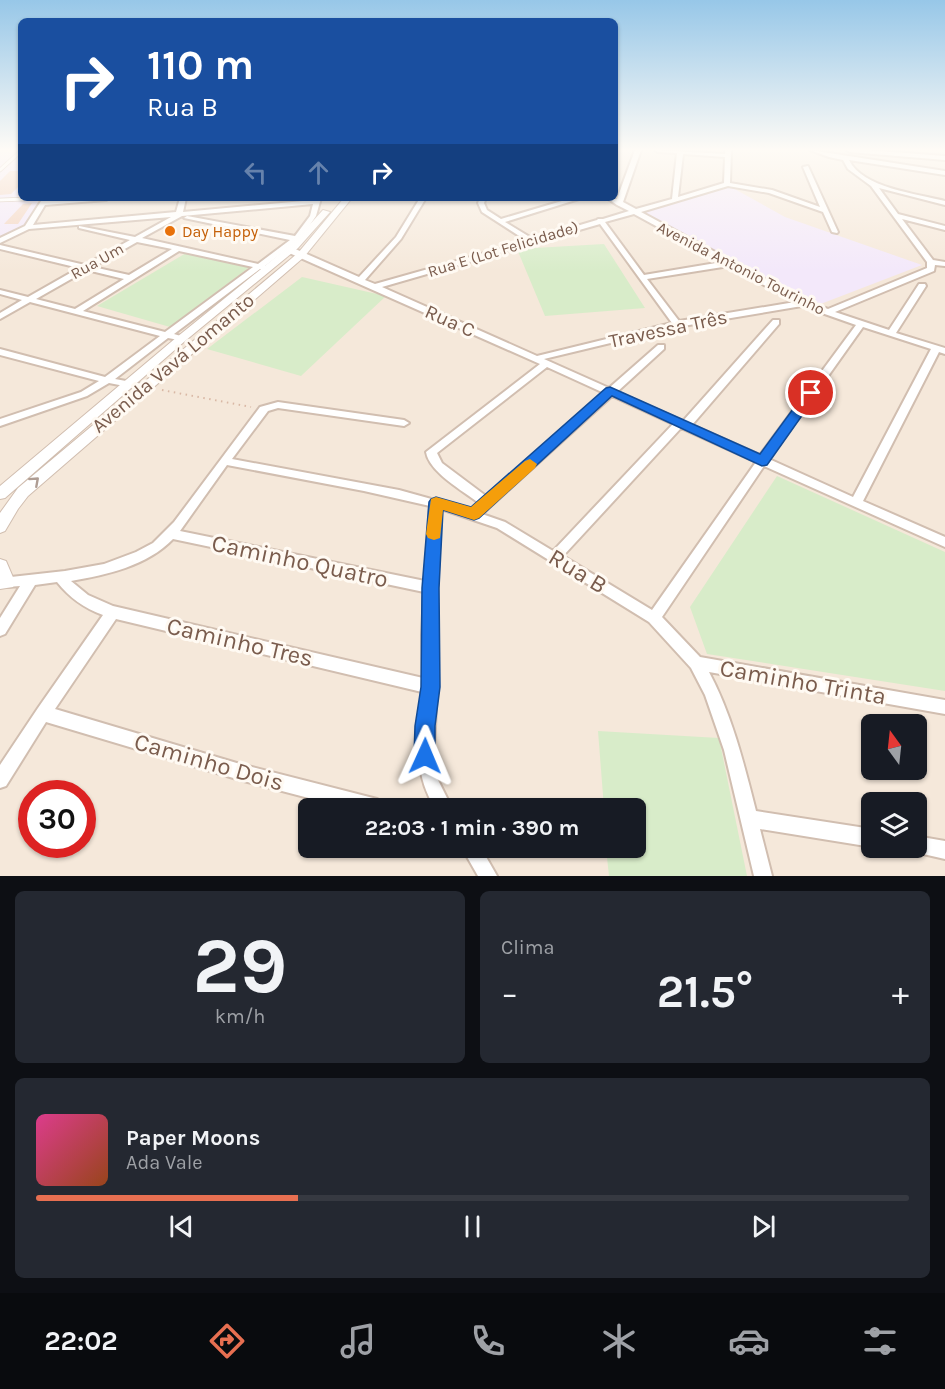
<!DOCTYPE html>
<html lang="pt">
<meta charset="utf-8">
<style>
body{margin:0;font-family:Karla,sans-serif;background:#242831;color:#f1f3f6;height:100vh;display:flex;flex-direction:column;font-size:22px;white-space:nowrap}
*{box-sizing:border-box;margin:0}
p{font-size:20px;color:#9ea1a6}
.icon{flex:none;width:33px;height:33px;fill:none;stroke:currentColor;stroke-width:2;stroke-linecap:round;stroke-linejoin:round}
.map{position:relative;height:876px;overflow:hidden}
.panel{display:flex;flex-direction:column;gap:15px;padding:15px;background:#0d0f14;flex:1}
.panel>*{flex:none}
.guide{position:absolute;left:18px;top:18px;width:600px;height:183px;border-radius:9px;box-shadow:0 2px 4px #0004;background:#1a4fa0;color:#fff;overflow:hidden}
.needle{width:39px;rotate:345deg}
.tools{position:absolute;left:861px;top:714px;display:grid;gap:12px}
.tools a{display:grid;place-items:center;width:66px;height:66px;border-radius:9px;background:#171b24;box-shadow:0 2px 4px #0004;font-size:30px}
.speed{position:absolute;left:18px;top:780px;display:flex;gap:12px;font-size:30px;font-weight:700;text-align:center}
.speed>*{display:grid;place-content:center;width:78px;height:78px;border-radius:50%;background:#171b24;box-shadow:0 2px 4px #0004;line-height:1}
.speed .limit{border:9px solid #d22;background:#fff;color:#111}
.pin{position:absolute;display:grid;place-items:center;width:51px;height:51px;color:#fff;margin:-26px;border:3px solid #fff;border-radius:50%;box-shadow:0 2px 6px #0007}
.me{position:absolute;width:66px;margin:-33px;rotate:1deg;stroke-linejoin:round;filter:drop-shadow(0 0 4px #0008)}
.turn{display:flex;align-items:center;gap:21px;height:126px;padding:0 30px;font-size:27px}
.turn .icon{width:78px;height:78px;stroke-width:2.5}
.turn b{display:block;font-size:42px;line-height:51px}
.lanes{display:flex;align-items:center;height:57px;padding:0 30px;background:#0003;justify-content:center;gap:30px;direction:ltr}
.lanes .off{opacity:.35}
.big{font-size:45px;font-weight:700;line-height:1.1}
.panel .tile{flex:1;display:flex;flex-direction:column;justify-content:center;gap:9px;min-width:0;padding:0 21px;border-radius:9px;background:#242831}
.panel .dial{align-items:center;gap:0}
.dial b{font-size:78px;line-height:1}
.song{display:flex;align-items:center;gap:18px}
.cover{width:72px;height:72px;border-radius:9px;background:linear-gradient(135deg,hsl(330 70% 55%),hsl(20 70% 35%))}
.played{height:6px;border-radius:3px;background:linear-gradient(90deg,#e76f51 30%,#363941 30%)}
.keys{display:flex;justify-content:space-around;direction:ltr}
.heat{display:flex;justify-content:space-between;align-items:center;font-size:33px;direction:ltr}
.panel .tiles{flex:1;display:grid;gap:15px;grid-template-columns:1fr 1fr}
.tile:last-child{grid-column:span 2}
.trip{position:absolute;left:298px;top:798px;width:348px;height:60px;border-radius:9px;background:#171b24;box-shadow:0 2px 4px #0004;font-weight:700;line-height:60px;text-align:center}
.tabs{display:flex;height:96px;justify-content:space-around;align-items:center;background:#090b0e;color:#9ea1a6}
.tabs .icon{width:42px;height:42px}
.tabs .current{color:#e76f51}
.tabs b{font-size:27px;color:#f1f3f6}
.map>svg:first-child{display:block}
.residential{fill:#f5e8da;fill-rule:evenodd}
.education{fill:#f3e8fa}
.green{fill:#d8ecc9}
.building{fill:#f3d5c3}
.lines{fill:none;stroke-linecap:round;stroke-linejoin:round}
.service-casing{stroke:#d1beb0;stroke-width:4.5}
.minor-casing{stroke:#d1beb0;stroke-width:4}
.tertiary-casing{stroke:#d1beb0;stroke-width:2}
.path{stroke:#d9b8a5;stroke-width:2;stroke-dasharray:1.5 4.5;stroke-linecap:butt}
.service{stroke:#fff;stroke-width:3}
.minor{fill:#fff;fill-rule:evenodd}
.tertiary{fill:#fff;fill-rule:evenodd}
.oneway{stroke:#af9d94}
.route{fill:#1a73e8;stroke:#114b97;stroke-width:1.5}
.slow{fill:#f59e0b}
.food-dot{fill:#e8710a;stroke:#fffaf3;stroke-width:2}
.labels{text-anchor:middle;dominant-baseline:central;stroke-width:6;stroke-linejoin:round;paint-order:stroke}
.far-food-label{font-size:16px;fill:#c56008;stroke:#fffaf3;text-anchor:start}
.far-street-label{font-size:16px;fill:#7a5c4d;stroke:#fffaf3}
.street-label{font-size:20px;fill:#7a5c4d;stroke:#fffaf3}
.near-street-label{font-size:24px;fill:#7a5c4d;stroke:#fffaf3}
</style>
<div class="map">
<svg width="945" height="876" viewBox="0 0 945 876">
<rect width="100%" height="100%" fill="#fdf6ec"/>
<!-- residential -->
<path class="residential" d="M0,150l21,48h594v-48h330v726h-945zM872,724h44v46h-44zM32,794h50v50h-50zM872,802h44v46h-44zM309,808h327v40h-327z"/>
<!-- education -->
<path class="education" d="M0,150h21v48h23l-17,27 -27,12z
M731,187l54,30 137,48 -104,40 -177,-94z"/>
<!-- green -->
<path class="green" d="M604,244l41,64 -100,8 -28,-67z
M186,253l65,13 -81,61 -73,-21z
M302,277l84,19 -85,80 -94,-27z
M777,476l168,76v139l-238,-37 -17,-47z
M598,731l121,7 28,138h-138l-3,-28h30v-40h-32z"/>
<!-- building -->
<path class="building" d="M10,171h11v13l-10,10 -11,1v-14z
M32,203l-14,21h-14l19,-20z"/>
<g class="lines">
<defs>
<path id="service" d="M0,170l21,-19
M0,200l25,-1"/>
<path id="minor" d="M635,150h6l-18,52 13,7 36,-10 5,-46 -19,-1 -3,-2 70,4v-4h6l-1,33 42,7 48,17 -17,-40 5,-1 30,66 -1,1 -5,-1 -9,-20 -54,-19 -41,-7 -87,26 165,89 22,8 99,-41v-6l-56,-76 -23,-17 -5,-9 -14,-3 -19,-7 135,21v4l-96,-15c13,28 69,34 96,41v4l-66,-17 19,26 47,12v4l-43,-11 31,41 12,2v4l-10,-1 -1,6 -99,41 54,18 30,-46h6l1,2 -30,47 49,15v6l-6,-2 -76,149 82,36v10l-181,-81 -102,151 38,40 245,43v14l-236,-42c23,43 35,92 47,139l116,18v18l-112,-18 12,47h-18l-30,-126 -19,-55 -14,-27 -42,-46 -152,-94 -56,-19 -5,109 1,69 -3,61 3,30 15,30h-17c-24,-39 -15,-73 -13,-116l-306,-73 -61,90 185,55 137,35 6,3 2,6h-38l-107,-28 -194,-58 -40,64 -6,2v-23l38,-57 65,-93c-19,-7 -33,-17 -46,-33l-22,3 -30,49 -5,2v-18l20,-32 -13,1 -5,-1 -2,-4 2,-4 63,-7 39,-7 32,-12 17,-9 21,-21 86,-115 18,-5 126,18 5,3 -5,3 -126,-18 -10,3 -36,48 167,31 72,20 8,-7c-16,-12 -50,-31 -53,-51l114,-88 -253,-112v-3l-22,17v3h-5l-86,65 10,3v4l-16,-3 -53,41 33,6 2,2 -2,2 -3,1 -36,-7 -22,13 -87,30v-7l81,-27 18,-11 -99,-26v-6l105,28 55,-41 -130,-34 -30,17v-6l22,-13 -22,-6v-4l28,7 51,-29 -79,-19v-4l85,20 45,-25 -51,-12v-2l56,11 36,-20 -142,12 -29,14v-5l25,-12 18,-28h6l-2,3 62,-3 -3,2 -61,5 -12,20 143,-13 4,-14h6l-3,14 131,-12 1,-2h6l-5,18 -15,22v1l-13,9h5l66,29 37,-40 24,-39h6l-25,41 -36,41 10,4 152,-43 -45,-29 -4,-9 2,-5h6l-2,5 3,7 14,9 71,-21h10l-77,24 28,17 64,-19 1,-1h5l26,-8 -12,-6 -10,-7 10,1zM683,154l42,3 -1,26 -46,14zM313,204l-3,12 -15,20 -108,-20 -3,2 106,22 -32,24 -116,-26 40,-22zM634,214l88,48 -78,13 -39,-53zM600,224l72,99 -135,33 -155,-69zM137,242l35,7 -43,26 -36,-8zM179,251l74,16 -88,65 -82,-21zM729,266l66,36 -116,19 -32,-42zM87,270l37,9 -49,30 -39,-10zM802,306l54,19 -96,130 -68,-30 87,-101v-4h-6l-90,101 -66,-29 47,-43v-4h-6l-49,43 -65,-29 133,-32zM863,327l68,22 -78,148 -84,-38zM547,367l57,26 -118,103 -44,-33 -5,-10zM612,396l61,28 -120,127 -48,-29 -23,-8zM681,428l75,34 -104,148 -89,-54zM227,465l137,26 66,15 -5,75 -245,-50zM173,539l251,53 -2,43 1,43 -310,-72 -25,-11 -17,-14c35,-6 76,-15 102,-42z
M847,150h20l78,6v4l-95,-8z
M916,836l29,5v18l-35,-8 -2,-3h8z
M462,848h19l16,28h-19z"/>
<path id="tertiary" d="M344,198h8l-48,59 -276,239 -10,13 -13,22 -5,2v-20l18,-25 280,-235z
M323,210l7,2 -32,36 -113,93 -180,157 -5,1v-13l177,-149 115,-93z
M0,559l6,2 9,21 -2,5 -13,2z"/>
</defs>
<!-- service casing -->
<use href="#service" class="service-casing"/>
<!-- minor casing -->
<use href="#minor" class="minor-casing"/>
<!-- tertiary casing -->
<use href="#tertiary" class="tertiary-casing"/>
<!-- path -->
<path class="path" d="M162,390l89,17"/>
<!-- service -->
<use href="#service" class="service"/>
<!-- minor -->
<use href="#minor" class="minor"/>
<!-- tertiary -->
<use href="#tertiary" class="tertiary"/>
</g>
<!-- one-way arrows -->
<defs><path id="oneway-chevron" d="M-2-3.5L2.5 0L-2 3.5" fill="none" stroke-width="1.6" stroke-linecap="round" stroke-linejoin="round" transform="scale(1.5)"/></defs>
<use class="oneway" href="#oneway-chevron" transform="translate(35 481) rotate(-42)"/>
<!-- sky -->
<linearGradient id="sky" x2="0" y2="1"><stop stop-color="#97c7e8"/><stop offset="0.55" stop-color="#fefbf6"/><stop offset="1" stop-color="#fefbf6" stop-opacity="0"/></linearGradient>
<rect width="945" height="272" fill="url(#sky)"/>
<!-- route -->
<path class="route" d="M610,387l150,67 47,-64 4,-1 7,4 -51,72 -5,1 -150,-70 -133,122 -5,2 -31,-10 -4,78 1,99 -5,39v30l-3,7 -7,3 -7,-3 -4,-7 1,-30 6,-39 1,-99 7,-86 2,-3 5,-2 35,10 135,-119z"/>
<!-- slow -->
<path class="slow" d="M530,459l7,5 -2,4 -56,50 -5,2 -31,-10 -3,28 -6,2 -6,-2 -2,-4 5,-35 5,-2 35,10 54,-46z"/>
<!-- markers -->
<circle class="food-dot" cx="170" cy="231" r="6"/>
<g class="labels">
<!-- far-food labels -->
<g class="far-food-label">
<text x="182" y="231">Day Happy</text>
</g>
<!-- far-street labels -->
<g class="far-street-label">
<text transform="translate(503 249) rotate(-17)">Rua E (Lot Felicidade)</text>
<text transform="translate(97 261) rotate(-29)">Rua Um</text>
<text transform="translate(741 268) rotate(27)">Avenida Antonio Tourinho</text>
</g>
<!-- street labels -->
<g class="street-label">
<text transform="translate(450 321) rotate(24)">Rua C</text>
<text transform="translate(668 329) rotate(-12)">Travessa Três</text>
<text transform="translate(173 363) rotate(-40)">Avenida Vavá Lomanto</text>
</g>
<!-- near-street labels -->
<g class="near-street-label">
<text transform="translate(300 561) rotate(12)">Caminho Quatro</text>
<text transform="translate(578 571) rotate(31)">Rua B</text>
<text transform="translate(240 642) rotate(13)">Caminho Tres</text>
<text transform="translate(803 682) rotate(10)">Caminho Trinta</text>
<text transform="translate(209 762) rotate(16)">Caminho Dois</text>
</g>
</g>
</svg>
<div class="tools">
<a><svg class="needle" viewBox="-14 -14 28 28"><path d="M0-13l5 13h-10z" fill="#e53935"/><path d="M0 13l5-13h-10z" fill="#9ea1a6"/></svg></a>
<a><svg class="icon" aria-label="layers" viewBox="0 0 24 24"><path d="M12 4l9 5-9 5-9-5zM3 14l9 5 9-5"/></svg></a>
</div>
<div class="speed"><div class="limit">30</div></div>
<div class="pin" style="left:811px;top:393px;background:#d93025"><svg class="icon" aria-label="arrive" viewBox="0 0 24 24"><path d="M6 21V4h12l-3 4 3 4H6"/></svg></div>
<svg class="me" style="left:425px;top:756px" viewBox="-20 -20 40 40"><path d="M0-17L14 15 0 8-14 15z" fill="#1a73e8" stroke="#fff" stroke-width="4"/></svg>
<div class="trip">22:03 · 1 min · 390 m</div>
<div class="guide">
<div class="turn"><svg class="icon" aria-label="right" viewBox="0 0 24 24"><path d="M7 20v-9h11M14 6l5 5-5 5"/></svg><div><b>110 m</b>Rua B</div></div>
<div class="lanes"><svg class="icon off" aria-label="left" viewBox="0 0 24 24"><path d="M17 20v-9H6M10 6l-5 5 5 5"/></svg><svg class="icon off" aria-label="ahead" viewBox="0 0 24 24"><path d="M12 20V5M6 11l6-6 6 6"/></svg><svg class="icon" aria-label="right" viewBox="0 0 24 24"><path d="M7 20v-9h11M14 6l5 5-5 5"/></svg></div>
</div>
</div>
<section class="panel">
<div class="tiles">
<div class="tile dial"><b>29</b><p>km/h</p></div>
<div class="tile"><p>Clima</p>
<div class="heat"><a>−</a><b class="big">21.5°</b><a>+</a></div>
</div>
<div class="tile">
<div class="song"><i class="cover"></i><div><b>Paper Moons</b><p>Ada Vale</p></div></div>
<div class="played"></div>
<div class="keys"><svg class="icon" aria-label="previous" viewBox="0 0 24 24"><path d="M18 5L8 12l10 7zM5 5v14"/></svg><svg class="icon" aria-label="pause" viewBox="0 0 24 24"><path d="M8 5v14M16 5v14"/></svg><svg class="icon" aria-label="next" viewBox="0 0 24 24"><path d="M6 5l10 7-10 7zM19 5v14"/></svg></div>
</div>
</div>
</section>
<nav class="tabs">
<b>22:02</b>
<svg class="icon current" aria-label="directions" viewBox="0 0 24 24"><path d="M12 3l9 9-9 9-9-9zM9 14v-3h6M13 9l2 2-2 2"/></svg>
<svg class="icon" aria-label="music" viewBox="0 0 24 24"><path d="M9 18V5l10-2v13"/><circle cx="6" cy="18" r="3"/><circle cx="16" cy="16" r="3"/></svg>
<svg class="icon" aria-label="phone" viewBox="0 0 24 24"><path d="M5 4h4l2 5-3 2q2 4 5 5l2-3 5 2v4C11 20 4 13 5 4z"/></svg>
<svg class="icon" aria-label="climate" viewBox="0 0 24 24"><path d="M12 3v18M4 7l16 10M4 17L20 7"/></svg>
<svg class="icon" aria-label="car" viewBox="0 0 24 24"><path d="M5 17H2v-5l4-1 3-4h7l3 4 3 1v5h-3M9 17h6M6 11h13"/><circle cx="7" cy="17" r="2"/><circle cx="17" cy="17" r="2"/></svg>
<svg class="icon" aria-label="filters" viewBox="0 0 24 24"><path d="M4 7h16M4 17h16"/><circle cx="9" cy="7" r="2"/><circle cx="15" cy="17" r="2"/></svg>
</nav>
